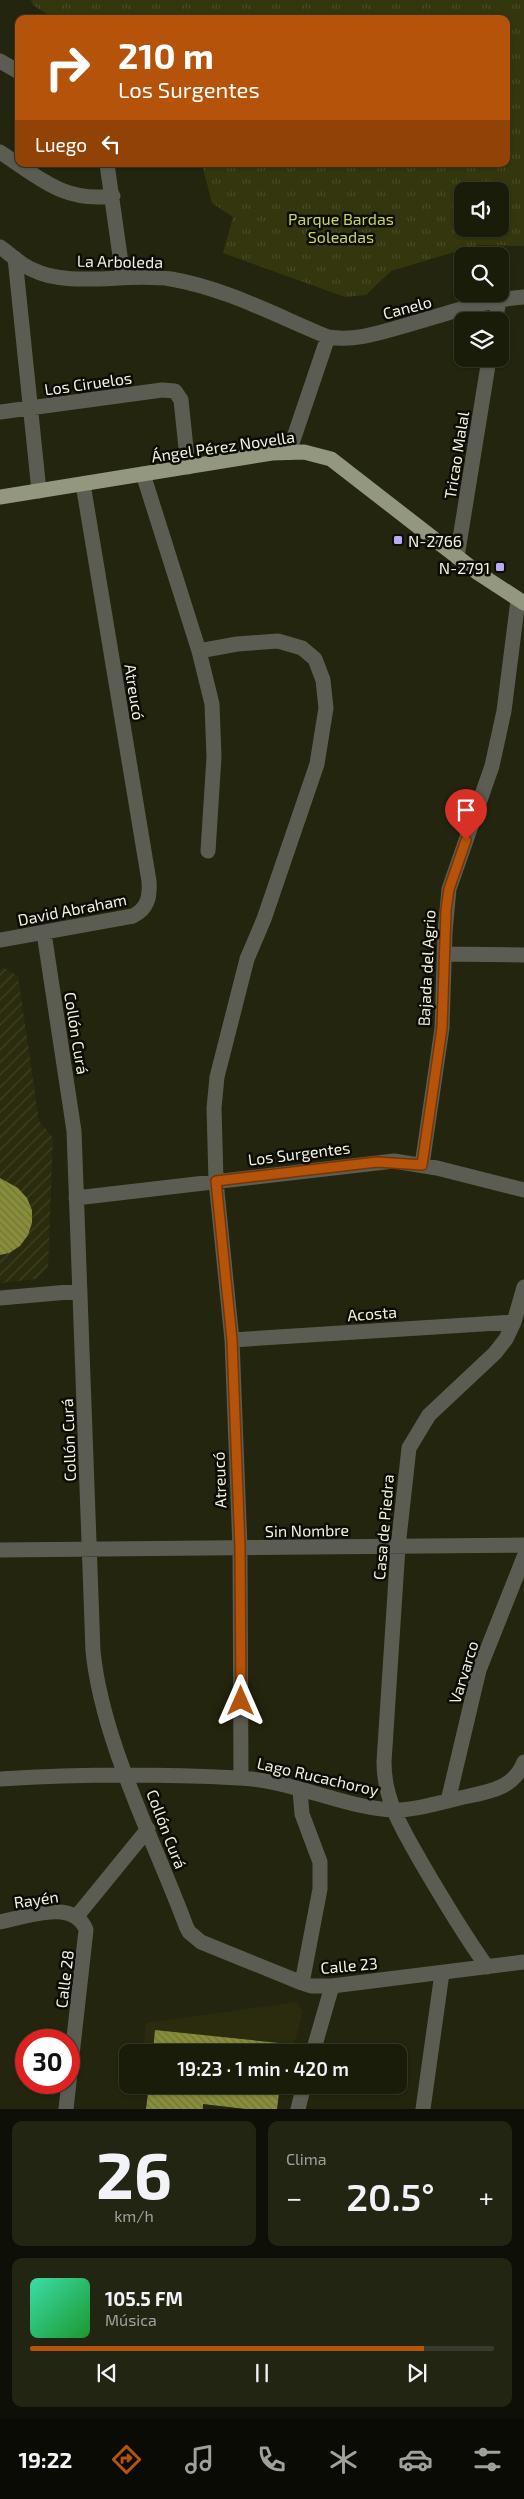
<!DOCTYPE html>
<html lang="es">
<meta charset="utf-8">
<style>
body{margin:0;font-family:"Exo 2",sans-serif;background:#232513;color:#f1f3f6;height:100vh;display:flex;flex-direction:column;font-size:19px;white-space:nowrap}
*{box-sizing:border-box;margin:0}
p{font-size:16px;color:#9fa19c}
.icon{flex:none;width:28px;height:28px;fill:none;stroke:currentColor;stroke-width:2;stroke-linecap:round;stroke-linejoin:round}
.map{position:relative;height:2109px;overflow:hidden}
.details{display:flex;flex-direction:column;gap:12px;padding:12px;background:#0e0f06;flex:1}
.details>*{flex:none}
.hud{position:absolute;left:15px;top:15px;width:495px;height:152px;border-radius:10px;box-shadow:0 1px 4px #0004,0 0 0 1px #383a2b;background:#b45309;color:#fff;overflow:hidden}
.buttons{position:absolute;left:454px;top:182px;display:grid;gap:10px}
.buttons a{display:grid;place-items:center;width:55px;height:55px;border-radius:10px;background:#1a1c0a;box-shadow:0 1px 4px #0004,0 0 0 1px #383a2b;font-size:25px}
.speed{position:absolute;left:15px;top:2029px;display:flex;gap:10px;font-size:25px;font-weight:700;text-align:center}
.speed>*{display:grid;place-content:center;width:65px;height:65px;border-radius:50%;background:#1a1c0a;box-shadow:0 1px 4px #0004,0 0 0 1px #383a2b;line-height:1}
.speed .limit{border:8px solid #d22;background:#fff;color:#111}
.pin{position:absolute;display:grid;place-items:center;width:42px;height:42px;color:#fff;margin:-51px -21px;border-radius:50% 50% 50% 0;rotate:-45deg;box-shadow:0 0 5px #0007}
.pin .icon{rotate:45deg}
.me{position:absolute;width:55px;margin:-28px;rotate:0deg;stroke-linejoin:round;filter:drop-shadow(0 0 4px #0008)}
.turn{display:flex;align-items:center;gap:18px;height:105px;padding:0 20px;font-size:22px}
.turn .icon{width:65px;height:65px;stroke-width:2.5}
.turn b{display:block;font-size:35px;line-height:42px}
.then{display:flex;align-items:center;height:48px;padding:0 20px;background:#0003;gap:10px;font-size:19px}
.big{font-size:38px;font-weight:600;line-height:1.1}
.details .widget{flex:1;display:flex;flex-direction:column;justify-content:center;gap:8px;min-width:0;padding:0 18px;border-radius:10px;background:#232513}
.details .dial{align-items:center;gap:0}
.dial b{font-size:65px;line-height:1}
.song{display:flex;align-items:center;gap:15px}
.cover{width:60px;height:60px;border-radius:8px;background:linear-gradient(135deg,hsl(160 70% 55%),hsl(130 70% 35%))}
.played{height:5px;border-radius:2px;background:linear-gradient(90deg,#b45309 85%,#383a2b 85%)}
.keys{display:flex;justify-content:space-around;direction:ltr}
.heat{display:flex;justify-content:space-between;align-items:center;font-size:28px;direction:ltr}
.details .tiles{flex:1;display:grid;gap:12px;grid-template-columns:1fr 1fr}
.widget:last-child{grid-column:span 2}
.trip{position:absolute;left:119px;top:2044px;width:288px;height:50px;border-radius:10px;background:#1a1c0a;box-shadow:0 1px 4px #0004,0 0 0 1px #383a2b;font-weight:600;line-height:50px;text-align:center}
.menu{display:flex;height:80px;justify-content:space-around;align-items:center;background:#0a0b04;color:#9fa19c}
.menu .icon{width:35px;height:35px}
.menu .active{color:#b45309}
.menu b{font-size:22px;color:#f1f3f6}
.map>svg:first-child{display:block}
.built{fill:#2a2c0d}
.industrial{fill:url(#industrial-furrows)}
.park{fill:url(#park-tufts);fill-rule:evenodd}
.building{fill:url(#building-back-hatch)}
.lines{fill:none;stroke-linecap:round;stroke-linejoin:round}
.minor{stroke:#5c5d52;stroke-width:15}
.major{stroke:#94977f;stroke-width:15}
.route-casing{stroke:#753606;stroke-width:12}
.route{stroke:#b45309;stroke-width:9}
.poi-dot{fill:#baaaf7;stroke:#0d0d05;stroke-width:2}
.labels{text-anchor:middle;dominant-baseline:central;stroke-width:5;stroke-linejoin:round;paint-order:stroke}
.park-label{font-size:16px;fill:#cad362;stroke:#0d0d05}
.street-label{font-size:16px;fill:#f0f2e3;stroke:#0d0d05}
.poi-label{font-size:16px;fill:#f0f2e3;stroke:#0d0d05;text-anchor:start}
</style>
<div class="map">
<svg width="524" height="2109" viewBox="0 0 524 2109">
<defs>
<pattern id="industrial-furrows" width="10" height="10" patternUnits="userSpaceOnUse" patternTransform="scale(1.25)"><rect width="10" height="10" fill="#2a2c0d"/><path d="M-1 1l2-2M0 10L10 0M9 11l2-2" fill="none" stroke="#3f4124"/></pattern>
<pattern id="park-tufts" width="24" height="20" patternUnits="userSpaceOnUse" patternTransform="scale(1.25)"><rect width="24" height="20" fill="#34360d"/><path d="M3 7l-1-3M5 7V3M7 7l1-3M15 17l-1-3M17 17v-4M19 17l1-3" fill="none" stroke="#484a24"/></pattern>
<pattern id="building-back-hatch" width="6" height="6" patternUnits="userSpaceOnUse" patternTransform="scale(1.25)"><rect width="6" height="6" fill="#878d39"/><path d="M-1 5l2 2M0 0l6 6M5-1l2 2" fill="none" stroke="#71753d"/></pattern>
</defs>
<rect width="100%" height="100%" fill="#23250e"/>
<!-- built -->
<path class="built" d="M296,2002l7,9 -11,41h-149l3,-29z"/>
<!-- industrial -->
<path class="industrial" d="M4,968l14,8 21,145 14,17 -5,129 -12,12 -36,4v-314z"/>
<!-- park -->
<path class="park" d="M31,0h493v246l-46,-1 -87,26 -25,24 -21,2 -122,-44 10,-36 -21,-14 -10,-39h304v-145h-452l-21,-14zM462,191h38v38h-38z"/>
<!-- building -->
<path class="building" d="M0,1178l18,10 9,10 5,12v13l-4,12 -8,11 -11,7 -9,2z
M155,2030l124,13v9h-126z
M149,2085h131l-3,24h-31l-43,-5v5h-57z"/>
<g class="lines">
<!-- minor -->
<path class="minor" d="M0,61l19,11
M0,152c38,25 64,51 113,44
M107,164l16,113
M0,247c10,7 20,17 31,22 39,20 96,3 140,10 54,9 106,37 157,58 25,4 48,-3 72,-10 40,-11 82,-27 124,-30
M15,258l24,233
M495,321l4,-20
M0,412l162,-22 13,1 6,9 7,67
M289,452l39,-115
M143,474l56,177 13,53 2,53 -6,94
M457,557l32,-198
M199,651l38,-7 41,-3 24,7 13,11 8,21 3,28 -9,56 -53,155 -17,40 -30,118 -3,31 2,73 16,159 8,208 1,230
M44,933l30,198 19,520c9,90 61,189 93,275l3,6 12,10 101,41 9,3h21l192,-24
M0,940l133,-24c15,-8 17,-19 16,-35l-66,-397
M445,954l79,1
M422,1165l20,-137 3,-96 4,-43 43,-123 12,-55 14,-111
M76,1198l318,-37 43,7 87,22
M0,1298l80,-7
M232,1340l282,-18
M0,1550l524,-5
M0,1779c79,-5 159,-5 239,-1 52,2 100,28 152,32 25,1 53,-9 78,-14 24,-5 45,-9 55,-34
M300,1790l2,24 18,48v27l-18,94
M448,1801l31,-131 45,-113
M77,1916l71,-87
M0,1922c26,-5 74,-24 86,8l-20,179
M487,1967c-24,-34 -45,-69 -66,-105 -18,-32 -37,-61 -37,-100l14,-215 11,-99 20,-33 66,-62 11,-14 8,-17 10,-35
M313,2052l19,-66
M298,2109l6,-24
M423,2109l19,-136"/>
<!-- major -->
<path class="major" d="M0,497l272,-44 32,-1 27,7 147,114 46,30"/>
</g>
<g class="lines">
<defs>
<path id="route" d="M241,1701l-1,-153 -8,-208 -16,-159 161,-19 45,3 20,-137 4,-118 3,-21 17,-49"/>
</defs>
<!-- route casing -->
<use href="#route" class="route-casing"/>
<!-- route -->
<use href="#route" class="route"/>
</g>
<!-- markers -->
<g class="poi-dot">
<rect x="393" y="535" width="10" height="10" rx="2.5"/>
<rect x="495" y="562" width="10" height="10" rx="2.5"/>
</g>
<g class="labels">
<!-- park labels -->
<g class="park-label">
<text x="341" y="218">Parque Bardas<tspan x="341" dy="18">Soleadas</tspan></text>
</g>
<!-- street labels -->
<g class="street-label">
<text transform="translate(120 261) rotate(1)">La Arboleda</text>
<text transform="translate(407 307) rotate(-15)">Canelo</text>
<text transform="translate(88 383) rotate(-8)">Los Ciruelos</text>
<text transform="translate(223 446) rotate(-8)">Ángel Pérez Novella</text>
<text transform="translate(456 455) rotate(-81)">Tricao Malal</text>
<text transform="translate(135 692) rotate(81)">Atreucó</text>
<text transform="translate(72 909) rotate(-11)">David Abraham</text>
<text transform="translate(426 968) rotate(-87)">Bajada del Agrio</text>
<text transform="translate(77 1033) rotate(81)">Collón Curá</text>
<text transform="translate(299 1153) rotate(-7)">Los Surgentes</text>
<text transform="translate(372 1313) rotate(-4)">Acosta</text>
<text transform="translate(68 1440) rotate(-92)">Collón Curá</text>
<text transform="translate(219 1480) rotate(-92)">Atreucó</text>
<text transform="translate(383 1527) rotate(-85)">Casa de Piedra</text>
<text transform="translate(307 1530) rotate(-1)">Sin Nombre</text>
<text transform="translate(463 1672) rotate(-73)">Varvarco</text>
<text transform="translate(318 1776) rotate(13)">Lago Rucachoroy</text>
<text transform="translate(167 1829) rotate(69)">Collón Curá</text>
<text transform="translate(36 1899) rotate(-8)">Rayén</text>
<text transform="translate(349 1965) rotate(-5)">Calle 23</text>
<text transform="translate(64 1979) rotate(-83)">Calle 28</text>
</g>
<!-- poi labels -->
<g class="poi-label">
<text x="408" y="540">N-2766</text>
<text x="490" y="567" text-anchor="end">N-2791</text>
</g>
</g>
</svg>
<div class="buttons">
<a><svg class="icon" aria-label="sound" viewBox="0 0 24 24"><path d="M4 9h4l5-4v14l-5-4H4zM17 9q2 3 0 6"/></svg></a>
<a><svg class="icon" aria-label="search" viewBox="0 0 24 24"><circle cx="10" cy="10" r="6"/><path d="M15 15l6 6"/></svg></a>
<a><svg class="icon" aria-label="layers" viewBox="0 0 24 24"><path d="M12 4l9 5-9 5-9-5zM3 14l9 5 9-5"/></svg></a>
</div>
<div class="speed"><div class="limit">30</div></div>
<div class="pin" style="left:466px;top:840px;background:#d93025"><svg class="icon" aria-label="arrive" viewBox="0 0 24 24"><path d="M6 21V4h12l-3 4 3 4H6"/></svg></div>
<svg class="me" style="left:241px;top:1701px" viewBox="-20 -20 40 40"><path d="M0-17L14 15 0 8-14 15z" fill="#b45309" stroke="#fff" stroke-width="4"/></svg>
<div class="trip">19:23 · 1 min · 420 m</div>
<div class="hud">
<div class="turn"><svg class="icon" aria-label="right" viewBox="0 0 24 24"><path d="M7 20v-9h11M14 6l5 5-5 5"/></svg><div><b>210 m</b>Los Surgentes</div></div>
<div class="then">Luego<svg class="icon" aria-label="left" viewBox="0 0 24 24"><path d="M17 20v-9H6M10 6l-5 5 5 5"/></svg></div>
</div>
</div>
<section class="details">
<div class="tiles">
<div class="widget dial"><b>26</b><p>km/h</p></div>
<div class="widget"><p>Clima</p>
<div class="heat"><a>−</a><b class="big">20.5°</b><a>+</a></div>
</div>
<div class="widget">
<div class="song"><i class="cover"></i><div><b>105.5 FM</b><p>Música</p></div></div>
<div class="played"></div>
<div class="keys"><svg class="icon" aria-label="previous" viewBox="0 0 24 24"><path d="M18 5L8 12l10 7zM5 5v14"/></svg><svg class="icon" aria-label="pause" viewBox="0 0 24 24"><path d="M8 5v14M16 5v14"/></svg><svg class="icon" aria-label="next" viewBox="0 0 24 24"><path d="M6 5l10 7-10 7zM19 5v14"/></svg></div>
</div>
</div>
</section>
<nav class="menu">
<b>19:22</b>
<svg class="icon active" aria-label="directions" viewBox="0 0 24 24"><path d="M12 3l9 9-9 9-9-9zM9 14v-3h6M13 9l2 2-2 2"/></svg>
<svg class="icon" aria-label="music" viewBox="0 0 24 24"><path d="M9 18V5l10-2v13"/><circle cx="6" cy="18" r="3"/><circle cx="16" cy="16" r="3"/></svg>
<svg class="icon" aria-label="phone" viewBox="0 0 24 24"><path d="M5 4h4l2 5-3 2q2 4 5 5l2-3 5 2v4C11 20 4 13 5 4z"/></svg>
<svg class="icon" aria-label="climate" viewBox="0 0 24 24"><path d="M12 3v18M4 7l16 10M4 17L20 7"/></svg>
<svg class="icon" aria-label="car" viewBox="0 0 24 24"><path d="M5 17H2v-5l4-1 3-4h7l3 4 3 1v5h-3M9 17h6M6 11h13"/><circle cx="7" cy="17" r="2"/><circle cx="17" cy="17" r="2"/></svg>
<svg class="icon" aria-label="filters" viewBox="0 0 24 24"><path d="M4 7h16M4 17h16"/><circle cx="9" cy="7" r="2"/><circle cx="15" cy="17" r="2"/></svg>
</nav>
